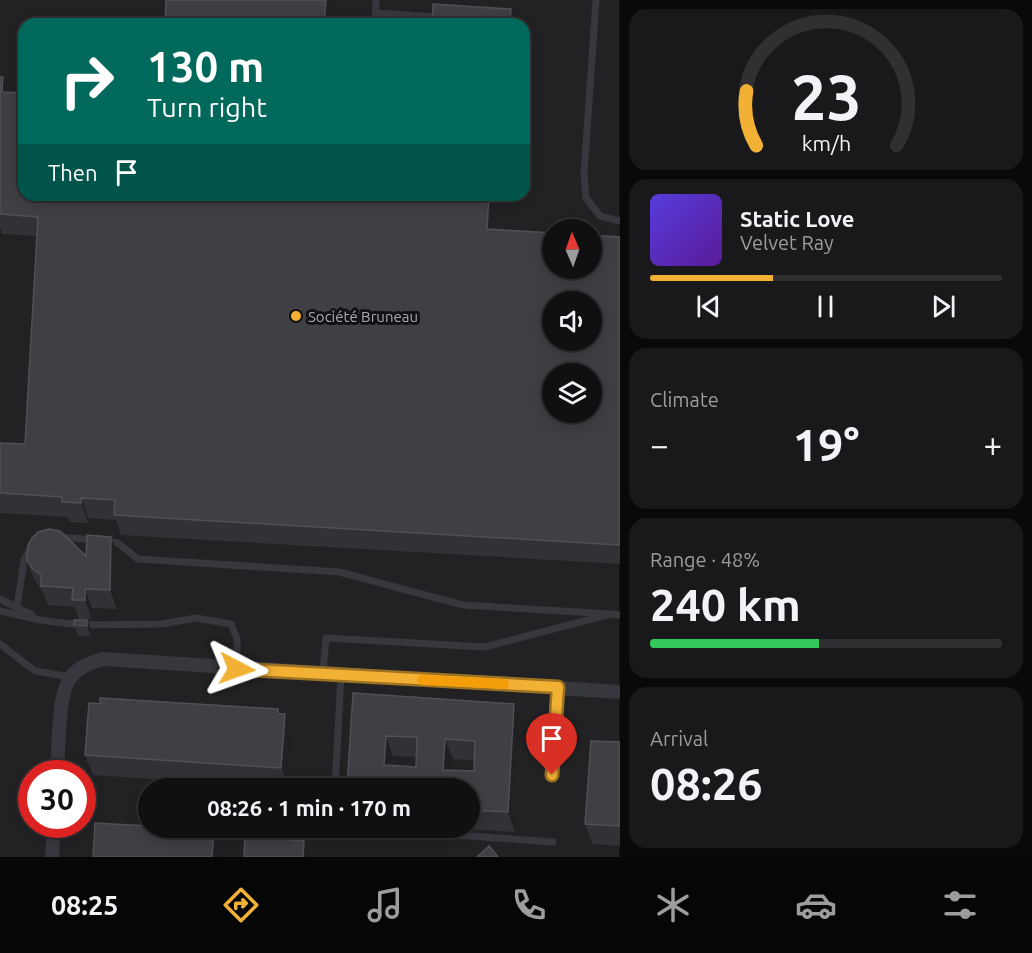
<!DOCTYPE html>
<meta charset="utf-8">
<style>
body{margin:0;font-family:Ubuntu,sans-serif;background:#19191b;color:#f1f3f6;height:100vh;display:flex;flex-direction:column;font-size:22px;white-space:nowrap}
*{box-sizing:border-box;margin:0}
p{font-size:20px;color:#9c9d9f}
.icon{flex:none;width:33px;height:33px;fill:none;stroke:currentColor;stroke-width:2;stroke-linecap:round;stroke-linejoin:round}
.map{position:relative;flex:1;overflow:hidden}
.details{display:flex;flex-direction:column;gap:9px;padding:9px;background:#09090a;width:412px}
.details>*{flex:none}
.top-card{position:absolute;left:18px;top:18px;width:512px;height:183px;border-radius:18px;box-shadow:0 3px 15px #0003,0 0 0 2px #303032;background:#00695c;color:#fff;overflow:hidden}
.needle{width:39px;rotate:358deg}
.fabs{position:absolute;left:542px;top:219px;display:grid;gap:12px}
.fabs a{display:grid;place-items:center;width:60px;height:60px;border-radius:50%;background:#101012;box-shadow:0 3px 15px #0003,0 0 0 2px #303032;font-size:30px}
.speed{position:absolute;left:18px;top:760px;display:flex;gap:12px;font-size:30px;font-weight:700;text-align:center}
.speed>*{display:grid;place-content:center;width:78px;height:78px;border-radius:50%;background:#101012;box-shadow:0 3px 15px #0003,0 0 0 2px #303032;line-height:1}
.speed .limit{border:9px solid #d22;background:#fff;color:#111}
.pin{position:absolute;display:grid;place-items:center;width:51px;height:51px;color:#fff;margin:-62px -26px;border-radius:50% 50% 50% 0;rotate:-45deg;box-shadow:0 0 6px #0007}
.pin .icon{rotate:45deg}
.me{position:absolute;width:66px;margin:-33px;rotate:94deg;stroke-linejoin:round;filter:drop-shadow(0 0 4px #0008)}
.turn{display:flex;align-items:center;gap:21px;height:126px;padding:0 30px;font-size:27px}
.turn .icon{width:78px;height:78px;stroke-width:2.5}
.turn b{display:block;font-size:42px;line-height:51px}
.then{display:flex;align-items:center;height:57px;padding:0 30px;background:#0003;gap:12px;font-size:22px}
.big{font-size:45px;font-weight:700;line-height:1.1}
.details .card{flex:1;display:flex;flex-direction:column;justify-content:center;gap:9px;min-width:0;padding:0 21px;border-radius:18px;background:#19191b}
.details .dial{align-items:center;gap:0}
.dial svg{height:156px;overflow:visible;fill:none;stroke:#303032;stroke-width:7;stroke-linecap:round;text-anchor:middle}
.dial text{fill:#f1f3f6;stroke:none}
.song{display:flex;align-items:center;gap:18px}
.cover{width:72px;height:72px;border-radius:9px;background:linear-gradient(135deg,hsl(250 70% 55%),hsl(270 70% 35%))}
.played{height:6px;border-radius:3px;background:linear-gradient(90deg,#f2b134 35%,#303032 35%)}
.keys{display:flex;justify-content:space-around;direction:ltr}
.heat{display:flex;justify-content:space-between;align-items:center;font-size:33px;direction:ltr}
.charge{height:9px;border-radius:4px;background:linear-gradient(90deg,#34c759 48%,#303032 0)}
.trip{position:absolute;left:138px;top:778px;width:342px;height:60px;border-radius:30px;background:#101012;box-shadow:0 3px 15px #0003,0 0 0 2px #303032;font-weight:700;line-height:60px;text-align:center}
.tabs{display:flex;height:96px;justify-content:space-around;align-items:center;background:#060607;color:#9c9d9f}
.tabs .icon{width:42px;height:42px}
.tabs .active{color:#f2b134}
.tabs b{font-size:27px;color:#f1f3f6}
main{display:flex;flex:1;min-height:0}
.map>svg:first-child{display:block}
.built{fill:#222225;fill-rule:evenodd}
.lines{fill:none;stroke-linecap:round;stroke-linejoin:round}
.lane{stroke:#37383d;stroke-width:7}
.street{stroke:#37383d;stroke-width:14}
.wall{fill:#323236;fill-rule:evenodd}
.shaded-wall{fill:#212124}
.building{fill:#3f3f44;stroke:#4f5156;stroke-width:1.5;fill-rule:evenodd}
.route-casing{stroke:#9d7322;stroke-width:15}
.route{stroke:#f2b134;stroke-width:10}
.slow{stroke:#f59e0b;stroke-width:10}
.poi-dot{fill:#f2b134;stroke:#111113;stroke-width:2}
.labels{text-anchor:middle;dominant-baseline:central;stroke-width:6;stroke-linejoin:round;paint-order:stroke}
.poi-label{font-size:15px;fill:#a8adb8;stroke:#111113;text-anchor:start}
</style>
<main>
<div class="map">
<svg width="620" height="857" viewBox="0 0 620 857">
<rect width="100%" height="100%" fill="#161618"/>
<!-- built -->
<path class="built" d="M0,0h619v857h-619zM24,24h500v171h-500zM552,230h39v38h-39zM552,302h39v38h-39zM552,374h39v38h-39zM32,774h50v51h-50zM148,789h322v39h-322z"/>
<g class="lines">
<!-- lane -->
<path class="lane" d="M596,0l-12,174 2,24 14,18 20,5
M376,13l61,4
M375,24l1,-24
M58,537l37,3
M106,541l12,2 20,16 201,13 124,33 148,9
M0,599l32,16
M17,607l7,-47 8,-14
M0,611l40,9 39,5 83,-1 34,-6 35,6 6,15v30
M0,644l35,27 35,6
M323,673l3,-35 159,9 126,-33 9,1
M553,775l5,-88
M335,789l6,-114
M360,828l193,14"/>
<!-- street -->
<path class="street" d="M57,774c2,-24 0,-79 14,-97 8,-11 20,-14 32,-18l517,33
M52,857l2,-32"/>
</g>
<!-- wall -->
<path class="wall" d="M0,77l9,15 13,1 2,6v96l472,35 124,7v327l-499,-29 -5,-15 -28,-2v5l-18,-1 -2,-5 -68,-4v-70l25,1 12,-208 -35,-2 -1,22h-1z
M86,556h32l-1,53 -25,-1v11h-13l-4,-12 -27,-2 -6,-15 -3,-3 -5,-8 -7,-19z
M87,620l4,10v6h-13l-4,-11z
M353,693l169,31 -7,108 -67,-4h22v-39h-123zM393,756l23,1v10l-23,-1zM453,759l21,1v11l-22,-1z
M280,714l12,20 -3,54 -196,-13 -8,-20z
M620,742v104l-27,-2 -8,-20z"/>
<!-- shaded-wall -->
<path class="shaded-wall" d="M326,0h8l-1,24h-9z
M511,9l5,15h-6z
M3,77l7,20 -8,-5z
M19,137l5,13v44l-7,-19z
M489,195h9l-4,54 -7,-20z
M0,227l2,7 -1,22 -1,-2z
M81,498l7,20v5l-7,-20z
M111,537l7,19 -1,53 -7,-19z
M85,589l7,19v11l-7,-19z
M87,620l4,10v6l-4,-10z
M514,704l8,20 -7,108 -7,-20z
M278,709l6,18 1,-13 7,20 -3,54 -8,-20z
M386,736l7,20 -1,29 -8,-20z
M445,739l8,20 -3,30 -7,-19z
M214,830l7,20 -1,7h-8z
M304,841l6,15v1h-7z"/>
<!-- building -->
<path class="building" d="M166,0h160l-2,24h-159z
M433,4l78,5 -1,15h-78z
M0,77h3l-1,15 20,1v9h2v36l-5,-1 -2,38 7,1v19h465l-2,34 65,4v35h39v-33l29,2v308l-506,-30 1,-15 -34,-2v5l-19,-1v-5l-62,-4v-50l25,1 13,-227 -38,-3zM552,302h39v38h-39zM552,374h39v38h-39z
M49,529l11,2 26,25 1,-21 24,2 -1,53 -25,-1v11h-13l1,-12 -32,-2v-11l-9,-7 -5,-8 1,-15 4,-7 6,-6z
M74,620h13v6l-13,-1z
M353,693l161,11 -6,108 -38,-2v-21h-123zM386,736l31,1 -1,30 -32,-2zM445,739l30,2 -1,30 -31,-1z
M100,698l178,11v5h7l-4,54 -196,-13 4,-52 11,1z
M591,741l29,1v84l-35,-2z
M95,823l53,3v2h28l38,2 -2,27h-119z
M245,836l59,5 -1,16h-59z
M489,846l9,11h-21z"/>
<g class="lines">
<defs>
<path id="route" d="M237,669l321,18 -6,88"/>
</defs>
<!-- route casing -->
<use href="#route" class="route-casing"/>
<!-- route -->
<use href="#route" class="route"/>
<!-- slow -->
<path class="slow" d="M422,680l82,4"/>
</g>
<!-- markers -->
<circle class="poi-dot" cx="296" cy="316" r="6"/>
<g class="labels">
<!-- poi labels -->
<g class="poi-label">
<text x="308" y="316">Société Bruneau</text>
</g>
</g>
</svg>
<div class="fabs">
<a><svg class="needle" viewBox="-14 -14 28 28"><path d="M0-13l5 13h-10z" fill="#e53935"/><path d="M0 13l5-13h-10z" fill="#9c9d9f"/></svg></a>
<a><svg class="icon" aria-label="sound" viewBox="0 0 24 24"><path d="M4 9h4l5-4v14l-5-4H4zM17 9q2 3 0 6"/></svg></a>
<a><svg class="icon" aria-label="layers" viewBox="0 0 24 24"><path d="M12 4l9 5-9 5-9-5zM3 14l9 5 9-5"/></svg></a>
</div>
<div class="speed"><div class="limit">30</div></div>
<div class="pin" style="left:552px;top:775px;background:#d93025"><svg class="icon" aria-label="arrive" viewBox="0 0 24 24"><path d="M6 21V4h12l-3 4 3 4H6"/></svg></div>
<svg class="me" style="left:237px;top:669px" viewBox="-20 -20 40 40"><path d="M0-17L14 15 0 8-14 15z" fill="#f2b134" stroke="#fff" stroke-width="4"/></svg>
<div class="trip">08:26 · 1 min · 170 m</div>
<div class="top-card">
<div class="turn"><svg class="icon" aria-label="right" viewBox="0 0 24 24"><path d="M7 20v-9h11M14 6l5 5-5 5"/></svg><div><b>130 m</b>Turn right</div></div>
<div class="then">Then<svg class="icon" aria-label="arrive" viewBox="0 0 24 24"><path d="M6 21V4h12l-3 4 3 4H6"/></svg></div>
</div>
</div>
<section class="details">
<div class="card dial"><svg viewBox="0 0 100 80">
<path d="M14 69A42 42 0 1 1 86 69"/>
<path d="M14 69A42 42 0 0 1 9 41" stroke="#f2b134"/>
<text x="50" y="56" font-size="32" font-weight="700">23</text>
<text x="50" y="72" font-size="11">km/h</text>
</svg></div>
<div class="card">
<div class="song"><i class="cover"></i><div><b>Static Love</b><p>Velvet Ray</p></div></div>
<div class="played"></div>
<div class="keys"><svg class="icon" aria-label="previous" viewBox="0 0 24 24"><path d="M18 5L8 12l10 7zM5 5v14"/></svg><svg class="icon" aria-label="pause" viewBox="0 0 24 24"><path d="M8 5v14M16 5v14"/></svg><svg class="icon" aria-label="next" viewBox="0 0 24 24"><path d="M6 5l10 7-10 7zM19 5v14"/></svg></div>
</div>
<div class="card"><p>Climate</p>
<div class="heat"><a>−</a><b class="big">19°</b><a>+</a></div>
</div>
<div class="card"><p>Range · 48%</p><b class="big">240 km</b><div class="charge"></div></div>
<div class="card"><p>Arrival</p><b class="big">08:26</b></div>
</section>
</main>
<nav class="tabs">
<b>08:25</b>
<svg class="icon active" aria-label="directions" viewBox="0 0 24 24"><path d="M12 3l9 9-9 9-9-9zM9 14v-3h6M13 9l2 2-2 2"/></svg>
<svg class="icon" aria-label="music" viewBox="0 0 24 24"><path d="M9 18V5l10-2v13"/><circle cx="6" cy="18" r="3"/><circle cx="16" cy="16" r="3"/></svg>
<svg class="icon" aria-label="phone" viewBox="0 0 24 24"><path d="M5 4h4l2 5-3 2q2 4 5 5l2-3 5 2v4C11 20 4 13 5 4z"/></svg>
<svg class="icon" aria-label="climate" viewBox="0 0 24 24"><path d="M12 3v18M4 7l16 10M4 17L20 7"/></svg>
<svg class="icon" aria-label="car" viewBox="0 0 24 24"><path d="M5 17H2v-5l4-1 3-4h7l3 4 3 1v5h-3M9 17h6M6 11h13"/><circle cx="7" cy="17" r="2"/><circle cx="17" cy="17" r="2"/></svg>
<svg class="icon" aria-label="filters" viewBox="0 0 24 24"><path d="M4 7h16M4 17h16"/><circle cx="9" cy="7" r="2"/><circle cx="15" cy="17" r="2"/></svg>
</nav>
